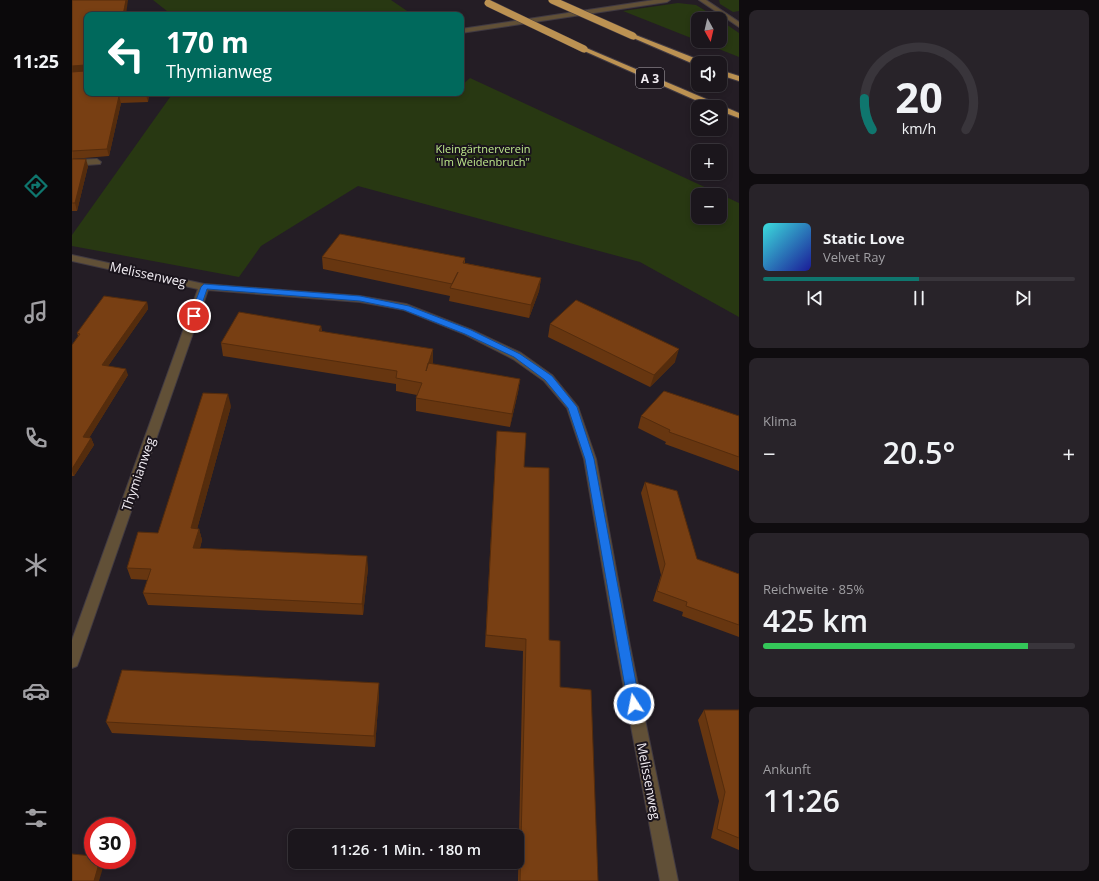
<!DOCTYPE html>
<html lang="de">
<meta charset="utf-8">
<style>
body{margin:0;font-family:"Open Sans",sans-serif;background:#282329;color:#f1f3f6;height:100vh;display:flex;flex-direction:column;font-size:15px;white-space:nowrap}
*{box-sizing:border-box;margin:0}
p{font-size:13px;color:#a09fa3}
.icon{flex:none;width:22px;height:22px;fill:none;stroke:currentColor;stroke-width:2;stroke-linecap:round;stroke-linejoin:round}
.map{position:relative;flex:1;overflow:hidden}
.sheet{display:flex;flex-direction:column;gap:10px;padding:10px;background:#0f0c0f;width:360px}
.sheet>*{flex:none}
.hud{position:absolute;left:12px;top:12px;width:380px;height:84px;border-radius:8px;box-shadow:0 2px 6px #0003,0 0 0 1px #39353b;background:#00695c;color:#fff;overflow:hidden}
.needle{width:26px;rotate:172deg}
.fabs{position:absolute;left:619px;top:12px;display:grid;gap:8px}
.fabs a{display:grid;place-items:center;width:36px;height:36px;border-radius:8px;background:#1b161c;box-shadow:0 2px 6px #0003,0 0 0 1px #39353b;font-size:20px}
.speed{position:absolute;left:12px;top:817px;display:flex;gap:8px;font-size:20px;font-weight:700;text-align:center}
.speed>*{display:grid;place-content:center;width:52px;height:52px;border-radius:50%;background:#1b161c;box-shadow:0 2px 6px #0003,0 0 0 1px #39353b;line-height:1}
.speed .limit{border:6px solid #d22;background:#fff;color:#111}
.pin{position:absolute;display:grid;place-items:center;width:34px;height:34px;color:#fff;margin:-17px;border:2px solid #fff;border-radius:50%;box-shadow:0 1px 4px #0007}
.me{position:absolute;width:44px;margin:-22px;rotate:349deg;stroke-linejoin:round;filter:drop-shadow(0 0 3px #0008)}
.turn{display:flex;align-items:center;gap:14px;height:84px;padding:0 16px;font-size:18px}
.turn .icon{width:52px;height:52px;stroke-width:2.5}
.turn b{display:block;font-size:28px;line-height:34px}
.big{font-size:30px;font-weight:600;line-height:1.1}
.sheet .tile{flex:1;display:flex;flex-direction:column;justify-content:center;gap:6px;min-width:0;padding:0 14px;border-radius:8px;background:#282329}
.sheet .dial{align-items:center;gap:0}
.dial svg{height:104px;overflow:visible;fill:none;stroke:#39353b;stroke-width:7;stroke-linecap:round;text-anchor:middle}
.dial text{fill:#f1f3f6;stroke:none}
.song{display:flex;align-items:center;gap:12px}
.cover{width:48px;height:48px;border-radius:6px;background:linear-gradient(135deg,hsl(180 70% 55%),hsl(240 70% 35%))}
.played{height:4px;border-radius:2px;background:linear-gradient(90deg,#0f766e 50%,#39353b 50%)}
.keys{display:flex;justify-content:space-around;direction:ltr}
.heat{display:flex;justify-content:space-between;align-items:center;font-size:22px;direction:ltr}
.charge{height:6px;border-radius:3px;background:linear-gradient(90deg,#34c759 85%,#39353b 0)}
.trip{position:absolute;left:216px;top:829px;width:236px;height:40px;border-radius:8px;background:#1b161c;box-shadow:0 2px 6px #0003,0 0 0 1px #39353b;font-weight:600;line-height:40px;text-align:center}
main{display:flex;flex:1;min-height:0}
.dock{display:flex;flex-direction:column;width:72px;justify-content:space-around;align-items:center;background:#0b090b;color:#a09fa3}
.dock .icon{width:28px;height:28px}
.dock .selected{color:#0f766e}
.dock b{font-size:18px;color:#f1f3f6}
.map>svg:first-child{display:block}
.green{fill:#283812;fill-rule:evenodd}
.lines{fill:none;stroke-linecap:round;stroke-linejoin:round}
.street-casing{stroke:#413a42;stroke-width:2}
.highway-casing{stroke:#413a42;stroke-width:2}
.street{fill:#615037;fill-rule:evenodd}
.highway{fill:#bc9252;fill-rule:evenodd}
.highway-bridge-casing{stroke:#413a42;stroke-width:8;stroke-linecap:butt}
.highway-bridge{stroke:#bc9252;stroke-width:7}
.wall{fill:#673610}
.shaded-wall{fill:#542c0d}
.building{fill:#783f13;stroke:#542c0d}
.route{fill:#1a73e8;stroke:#114b97}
.labels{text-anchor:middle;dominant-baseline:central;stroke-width:4;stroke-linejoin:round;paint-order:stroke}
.far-park-label{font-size:11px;fill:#bee88c;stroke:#1a141c}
.shield{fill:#1a141c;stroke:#b0abb2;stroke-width:1}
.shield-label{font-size:12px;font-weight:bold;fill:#f1ecf2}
.street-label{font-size:13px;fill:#f1ecf2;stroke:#1a141c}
</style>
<main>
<nav class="dock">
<b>11:25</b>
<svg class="icon selected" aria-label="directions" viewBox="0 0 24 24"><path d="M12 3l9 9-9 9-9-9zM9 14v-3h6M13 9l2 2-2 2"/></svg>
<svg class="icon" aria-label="music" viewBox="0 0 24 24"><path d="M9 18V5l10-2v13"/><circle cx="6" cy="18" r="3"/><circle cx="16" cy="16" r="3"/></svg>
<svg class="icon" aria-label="phone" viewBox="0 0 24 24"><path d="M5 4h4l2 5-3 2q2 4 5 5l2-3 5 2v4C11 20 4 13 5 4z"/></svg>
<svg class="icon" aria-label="climate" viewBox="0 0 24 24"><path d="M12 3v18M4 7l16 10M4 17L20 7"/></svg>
<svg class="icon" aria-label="car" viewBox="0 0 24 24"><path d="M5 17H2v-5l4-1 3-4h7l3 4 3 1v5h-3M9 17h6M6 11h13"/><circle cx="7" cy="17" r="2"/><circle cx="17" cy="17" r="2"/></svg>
<svg class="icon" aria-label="filters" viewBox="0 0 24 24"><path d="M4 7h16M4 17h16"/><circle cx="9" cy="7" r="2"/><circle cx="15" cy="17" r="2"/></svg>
</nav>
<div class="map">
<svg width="667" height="881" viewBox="0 0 667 881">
<rect width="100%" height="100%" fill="#241d25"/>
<!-- green -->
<path class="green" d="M81,0h238l22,15h-27l-4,-3 -5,3h-205z
M647,0h20v11l-6,1 -13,-8z
M606,3l18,2 23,14h-21v22h22v-21l19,13v24l-116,-46z
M398,78l269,125v114l-99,-55 -282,-76 -97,60 -22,31 -167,-31v-11l101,-142h288v-7zM626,195h22v22h-22z"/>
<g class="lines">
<defs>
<path id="street" d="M582,0h16l-3,2 -206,31v-4z
M627,0h7l33,22v5z
M25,159l4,3 -1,2 -28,2v-6z
M0,255l132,29 156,12 46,8 66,26 49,23 31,22 26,32 18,52 34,187 48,235h-18l-44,-235 -32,-187 -17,-51 -23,-27 -31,-22 -49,-25 -60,-24 -44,-8 -152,-12 -129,371 -2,5 -5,2v-28l126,-351 -126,-28z"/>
<path id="highway" d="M561,34l69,27 1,2 -7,2 -65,-28 -1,-1z
M512,47l155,66v5l-19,-7v-4h-9l-129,-57 -1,-1z
M648,70l19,6v5l-19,-6z"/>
</defs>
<!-- street casing -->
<use href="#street" class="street-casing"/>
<!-- highway casing -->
<use href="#highway" class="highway-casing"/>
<!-- street -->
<use href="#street" class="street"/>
<!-- highway -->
<use href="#highway" class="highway"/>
<defs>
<path id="highway-bridge" d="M480,0l81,36
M416,3l96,46"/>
</defs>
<!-- highway-bridge casing -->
<use href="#highway-bridge" class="highway-bridge-casing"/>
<!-- highway-bridge -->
<use href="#highway-bridge" class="highway-bridge"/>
</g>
<!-- wall -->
<path class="wall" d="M0,0l15,93h62l-1,9 -27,1 -12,53 -37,3z
M0,159l16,7 -11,45h-5z
M250,257l143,1v5l76,15 -2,13 -10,27 -80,-17 1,-5 -127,-27z
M75,302l1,7 -40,57 20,9 -39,63h2l3,7 -20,31h-2v-131l6,-9 -1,-3z
M478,324l125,38 -25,25 -102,-50z
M249,326l1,5 111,31 -1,2 88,15 -2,13 -8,35 -94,-16v-13l1,-3 -21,-4v-7l-173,-28 -2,-13z
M159,406l-34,123h2l3,11 -2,8 168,20 -5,47 -215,-10 -5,-12 5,-13 -17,-1 -4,-11 31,-35z
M569,416h98v55l-74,-27 1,-2 -28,-14z
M425,431l27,36 25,173 11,47 38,194h-80l5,-230 -38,-4 11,-203z
M573,482l52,77 42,15v63l-57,-21 1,-4 -30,-11 8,-26 -20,-82z
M307,694l-4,53 -263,-14 -6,-11z
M632,710h35v140l-28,-12 8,-37 -21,-81z"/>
<!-- shaded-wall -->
<path class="shaded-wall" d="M54,0h2l-2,15h-3z
M13,65l2,7 -15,1v-7z
M75,93h2l-1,9 -2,-7z
M47,96l2,7 -12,53 -2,-7z
M14,159l2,7 -11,45 -2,-8z
M469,278l-2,13 -10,27 2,-13z
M75,302l1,7 -44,63 -2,-7z
M249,326l1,13 -3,-8z
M361,349v13l-8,22 1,-13z
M607,349l-4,13 -25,25 4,-12z
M54,369l2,6 -42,68 -3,-6z
M448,379l-2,13 -8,35 2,-13z
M156,394l3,12 -37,134 -3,-12z
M19,438l3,7 -20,31 -2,-5v-2z
M127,529l3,11 -5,19 -4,-11z
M295,556l1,12 -5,47 -1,-11z
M307,683v11l-4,53 -1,-11z
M28,860h4l1,1 -6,20h-5z"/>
<!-- building -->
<path class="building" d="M0,0h54l-3,15h-36v78h60l-1,2 -27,1 -12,53 -35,2v-79l13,-1 2,-1 -2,-5 -13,1z
M0,159h14l-11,44h-3z
M268,234l125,24 -2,5 78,15 -10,27 -81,-17 8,-16 -6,12 -130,-27z
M32,296l43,6 -45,63 24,4 -43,68 8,1 -19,31v-124l8,-11 -3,-1z
M504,300l103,49 -25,26 -104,-51z
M167,312l82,14 -2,5 114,18 -7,22 2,-8 92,16 -8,35 -96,-16 6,-15 -26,-5 1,-7 -176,-28z
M592,391l75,25v41l-70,-25 1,-2 -29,-14z
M131,393l25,1 -37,134 8,1 -6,19 174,8 -5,48 -219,-11 8,-24 -24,-1 11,-36 20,1z
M425,431l29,2 -2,34 25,1v172l11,1v46l31,3 7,191h-78l6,-242 -40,-4z
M573,482l32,9 20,68 42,15v51l-53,-19 1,-4 -30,-11 8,-27z
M50,670l257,13 -5,53 -268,-14z
M632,710h35v128l-22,-9 8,-37z
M0,854l21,2v4h7l-6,21h-22z"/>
<!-- route -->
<path class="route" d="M132,284l156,12 49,10 62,24 49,24 32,22 25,31 17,52 46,245 -2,4 -4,2 -4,-2 -2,-4 -43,-245 -17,-51 -23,-28 -31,-23 -49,-23 -61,-24 -44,-9 -153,-12 -9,27 -1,2h-6l-1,-2 11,-29z"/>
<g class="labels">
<!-- far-park labels -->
<g class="far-park-label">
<text x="411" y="148">Kleingärtnerverein<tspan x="411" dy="13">"Im Weidenbruch"</tspan></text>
</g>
<!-- shield labels -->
<rect class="shield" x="564" y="68" width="28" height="20" rx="3"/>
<g class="shield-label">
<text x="578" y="78">A 3</text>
</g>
<!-- street labels -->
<g class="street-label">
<text transform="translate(76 274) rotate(12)">Melissenweg</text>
<text transform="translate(66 474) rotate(-71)">Thymianweg</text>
<text transform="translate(577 781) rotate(79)">Melissenweg</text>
</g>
</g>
</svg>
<div class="fabs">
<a><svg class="needle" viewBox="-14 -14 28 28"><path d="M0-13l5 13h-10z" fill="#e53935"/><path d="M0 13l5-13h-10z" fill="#a09fa3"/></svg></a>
<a><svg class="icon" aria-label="sound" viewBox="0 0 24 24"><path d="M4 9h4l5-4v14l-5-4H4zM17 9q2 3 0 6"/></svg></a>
<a><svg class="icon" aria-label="layers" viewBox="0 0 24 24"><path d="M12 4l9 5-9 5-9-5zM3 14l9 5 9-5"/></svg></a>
<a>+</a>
<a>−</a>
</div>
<div class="speed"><div class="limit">30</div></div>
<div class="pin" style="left:122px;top:316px;background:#d93025"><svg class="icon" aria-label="arrive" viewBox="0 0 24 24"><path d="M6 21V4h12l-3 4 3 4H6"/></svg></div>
<svg class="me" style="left:562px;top:704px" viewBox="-20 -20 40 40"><circle r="17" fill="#1a73e8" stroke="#fff" stroke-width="3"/><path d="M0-11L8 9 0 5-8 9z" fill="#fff"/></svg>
<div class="trip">11:26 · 1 Min. · 180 m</div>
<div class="hud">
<div class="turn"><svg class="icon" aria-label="left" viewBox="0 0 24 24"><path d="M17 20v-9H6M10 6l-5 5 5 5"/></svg><div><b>170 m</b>Thymianweg</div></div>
</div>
</div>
<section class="sheet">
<div class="tile dial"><svg viewBox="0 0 100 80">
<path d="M14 69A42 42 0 1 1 86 69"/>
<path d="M14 69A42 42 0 0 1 8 45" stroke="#0f766e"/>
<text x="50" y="56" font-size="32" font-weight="700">20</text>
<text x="50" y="72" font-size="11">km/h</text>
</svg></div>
<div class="tile">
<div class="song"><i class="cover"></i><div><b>Static Love</b><p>Velvet Ray</p></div></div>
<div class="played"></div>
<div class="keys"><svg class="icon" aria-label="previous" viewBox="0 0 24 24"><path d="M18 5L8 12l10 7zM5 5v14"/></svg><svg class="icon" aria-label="pause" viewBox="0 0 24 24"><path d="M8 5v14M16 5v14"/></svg><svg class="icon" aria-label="next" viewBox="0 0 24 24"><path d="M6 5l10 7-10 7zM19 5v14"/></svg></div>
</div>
<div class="tile"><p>Klima</p>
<div class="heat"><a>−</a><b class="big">20.5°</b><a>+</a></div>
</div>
<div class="tile"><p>Reichweite · 85%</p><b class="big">425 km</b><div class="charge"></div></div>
<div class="tile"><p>Ankunft</p><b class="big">11:26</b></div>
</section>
</main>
